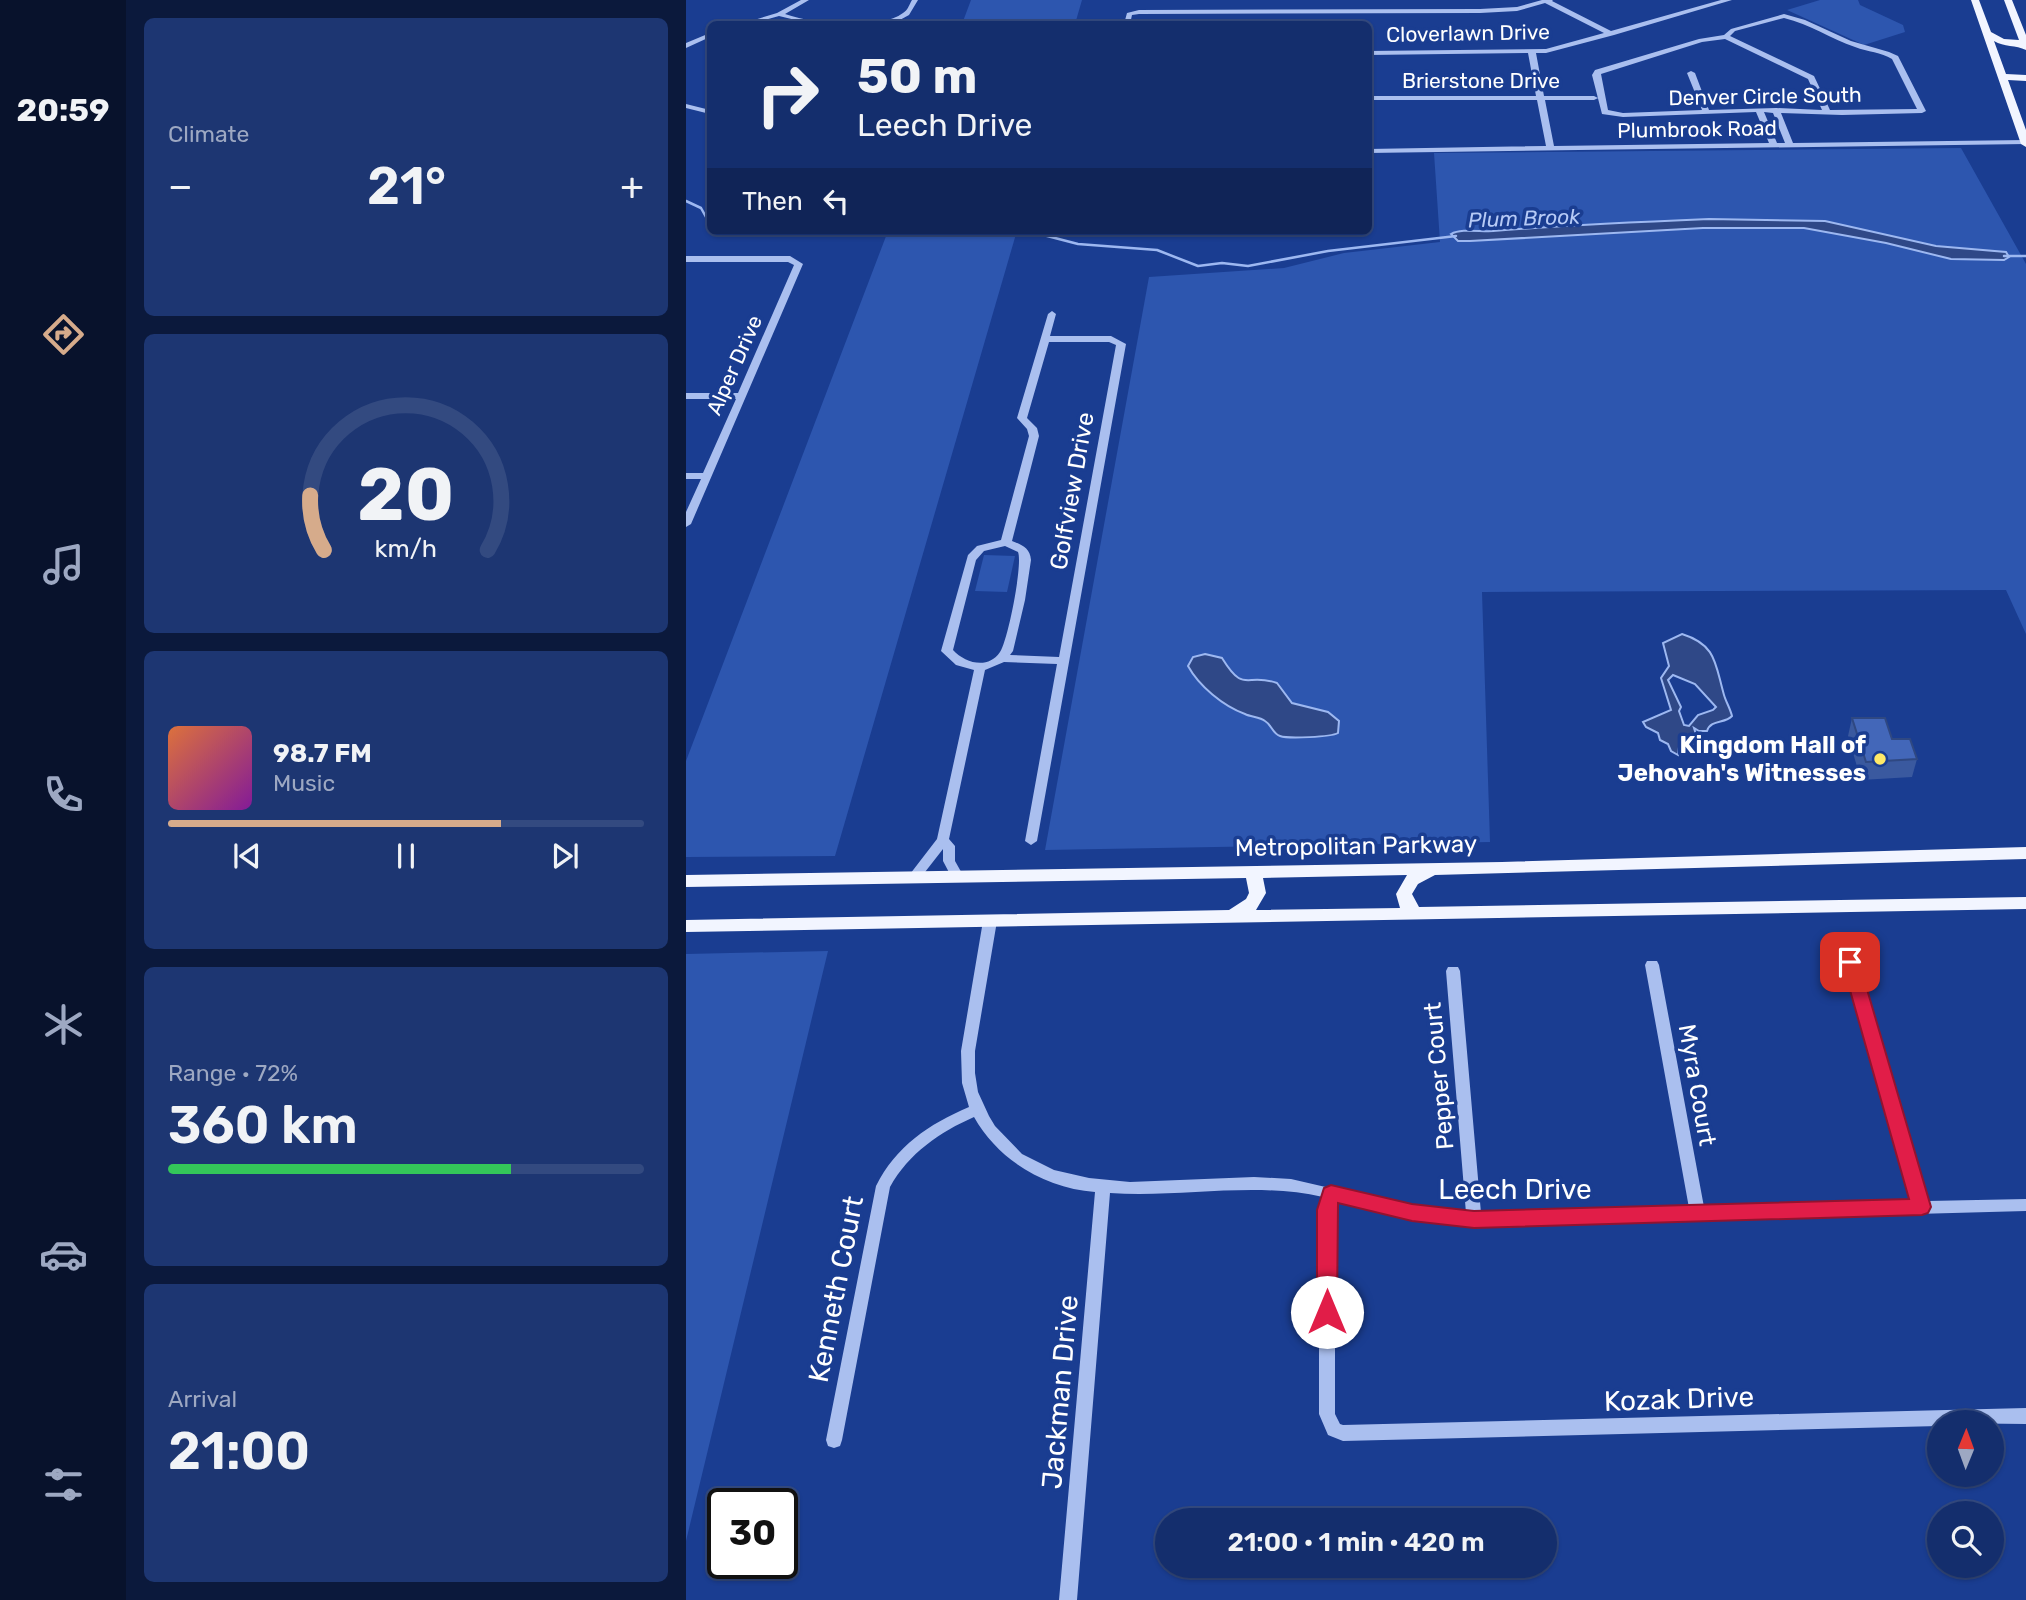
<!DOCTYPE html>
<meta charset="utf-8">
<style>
body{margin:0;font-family:Rubik,sans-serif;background:#1d3672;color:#f1f3f6;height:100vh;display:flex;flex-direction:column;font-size:26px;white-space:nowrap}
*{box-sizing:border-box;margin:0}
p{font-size:23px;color:#9da8c2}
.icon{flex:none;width:38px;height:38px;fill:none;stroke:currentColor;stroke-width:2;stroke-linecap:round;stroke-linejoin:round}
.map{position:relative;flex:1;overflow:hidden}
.panel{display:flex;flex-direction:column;gap:18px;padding:18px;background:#0b193c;width:560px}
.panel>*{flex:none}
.guide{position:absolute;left:21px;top:21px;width:665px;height:214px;border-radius:10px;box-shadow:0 2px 5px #0004,0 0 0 2px #334a80;background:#142e6d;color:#f1f3f6;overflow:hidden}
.needle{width:46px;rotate:1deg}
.fabs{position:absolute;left:1241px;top:1410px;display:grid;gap:14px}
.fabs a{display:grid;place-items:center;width:77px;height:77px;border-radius:50%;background:#142e6d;box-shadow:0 2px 5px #0004,0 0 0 2px #334a80;font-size:35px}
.speed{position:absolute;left:21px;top:1488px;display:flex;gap:14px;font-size:35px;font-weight:700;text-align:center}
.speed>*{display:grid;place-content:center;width:91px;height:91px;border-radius:50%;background:#142e6d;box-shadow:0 2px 5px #0004,0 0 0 2px #334a80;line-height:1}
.speed .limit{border:4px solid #111;border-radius:10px;background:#fff;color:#111}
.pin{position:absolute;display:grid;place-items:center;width:60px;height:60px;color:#fff;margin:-30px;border-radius:14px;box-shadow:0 4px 10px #0006}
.me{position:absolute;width:77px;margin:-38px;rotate:0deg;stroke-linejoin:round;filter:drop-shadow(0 0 5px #0008)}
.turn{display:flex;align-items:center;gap:24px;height:147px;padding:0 35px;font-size:32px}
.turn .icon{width:91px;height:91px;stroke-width:2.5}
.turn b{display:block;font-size:49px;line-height:60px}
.then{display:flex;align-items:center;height:66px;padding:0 35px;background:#0003;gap:14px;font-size:26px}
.big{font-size:52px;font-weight:600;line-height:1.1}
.panel .tile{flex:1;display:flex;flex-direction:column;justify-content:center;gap:10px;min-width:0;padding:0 24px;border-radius:10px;background:#1d3672}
.panel .dial{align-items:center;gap:0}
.dial svg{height:182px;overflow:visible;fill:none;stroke:#334a80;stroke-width:7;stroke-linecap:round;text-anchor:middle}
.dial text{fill:#f1f3f6;stroke:none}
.song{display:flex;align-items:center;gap:21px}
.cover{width:84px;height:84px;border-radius:10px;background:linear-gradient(135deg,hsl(20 70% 55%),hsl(290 70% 35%))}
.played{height:7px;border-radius:4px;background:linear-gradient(90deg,#d6ab8b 70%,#334a80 70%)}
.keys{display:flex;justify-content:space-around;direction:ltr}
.heat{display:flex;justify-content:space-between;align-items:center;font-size:38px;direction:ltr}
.charge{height:10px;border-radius:5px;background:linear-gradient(90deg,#34c759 72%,#334a80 0)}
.trip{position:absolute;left:469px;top:1508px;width:402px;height:70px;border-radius:35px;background:#142e6d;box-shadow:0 2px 5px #0004,0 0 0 2px #334a80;font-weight:600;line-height:70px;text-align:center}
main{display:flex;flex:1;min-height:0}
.menu{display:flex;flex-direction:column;width:126px;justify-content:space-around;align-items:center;background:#08122c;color:#9da8c2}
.menu .icon{width:49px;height:49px}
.menu .current{color:#d6ab8b}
.menu b{font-size:32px;color:#f1f3f6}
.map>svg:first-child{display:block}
.green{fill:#2d56af}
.water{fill:#2f4887;stroke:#9db8f1;stroke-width:2;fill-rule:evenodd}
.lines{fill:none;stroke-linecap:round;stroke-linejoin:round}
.stream{stroke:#9db8f1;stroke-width:2.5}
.minor{fill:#aabfef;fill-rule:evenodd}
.major{fill:#f2f5ff;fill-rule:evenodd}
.wall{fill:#3a599f}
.building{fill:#4367b9;stroke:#2f4882;stroke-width:2}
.route{fill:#e11d48;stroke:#92132f;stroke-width:2}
.poi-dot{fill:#ffe968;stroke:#1a3d91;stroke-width:2.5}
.labels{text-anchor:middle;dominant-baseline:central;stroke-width:7;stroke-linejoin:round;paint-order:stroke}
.far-street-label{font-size:21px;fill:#fff;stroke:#1a3d91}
.far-water-label{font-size:21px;font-style:italic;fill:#b6caf6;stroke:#1a3d91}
.street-label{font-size:24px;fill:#fff;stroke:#1a3d91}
.poi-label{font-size:24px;font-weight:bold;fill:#fff;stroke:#1a3d91;text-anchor:end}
.near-street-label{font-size:28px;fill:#fff;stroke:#1a3d91}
</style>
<main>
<nav class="menu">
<b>20:59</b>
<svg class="icon current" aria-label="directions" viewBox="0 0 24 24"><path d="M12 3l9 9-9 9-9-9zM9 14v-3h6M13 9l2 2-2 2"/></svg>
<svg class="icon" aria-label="music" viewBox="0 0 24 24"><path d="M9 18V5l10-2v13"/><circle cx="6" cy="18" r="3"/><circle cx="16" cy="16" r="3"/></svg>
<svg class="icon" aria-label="phone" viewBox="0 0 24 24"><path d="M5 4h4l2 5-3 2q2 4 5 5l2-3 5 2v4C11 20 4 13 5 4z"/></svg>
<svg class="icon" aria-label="climate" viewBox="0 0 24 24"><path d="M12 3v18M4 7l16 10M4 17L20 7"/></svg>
<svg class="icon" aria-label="car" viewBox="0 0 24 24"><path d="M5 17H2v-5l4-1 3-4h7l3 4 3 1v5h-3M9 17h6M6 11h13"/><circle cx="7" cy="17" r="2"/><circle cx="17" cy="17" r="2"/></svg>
<svg class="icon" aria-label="filters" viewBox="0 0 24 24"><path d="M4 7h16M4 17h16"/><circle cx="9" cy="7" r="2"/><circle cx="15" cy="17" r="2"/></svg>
</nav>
<section class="panel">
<div class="tile"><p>Climate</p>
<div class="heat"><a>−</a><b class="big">21°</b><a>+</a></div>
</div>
<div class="tile dial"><svg viewBox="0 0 100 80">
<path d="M14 69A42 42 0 1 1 86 69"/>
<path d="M14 69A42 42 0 0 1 8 45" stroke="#d6ab8b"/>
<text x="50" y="56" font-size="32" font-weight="700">20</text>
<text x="50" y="72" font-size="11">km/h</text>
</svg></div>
<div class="tile">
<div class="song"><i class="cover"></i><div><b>98.7 FM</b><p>Music</p></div></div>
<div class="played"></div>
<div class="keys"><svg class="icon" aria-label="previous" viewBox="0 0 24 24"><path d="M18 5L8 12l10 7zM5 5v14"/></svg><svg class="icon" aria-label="pause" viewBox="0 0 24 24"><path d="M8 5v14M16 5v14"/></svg><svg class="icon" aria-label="next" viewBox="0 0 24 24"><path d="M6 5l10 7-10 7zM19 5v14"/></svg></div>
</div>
<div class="tile"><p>Range · 72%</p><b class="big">360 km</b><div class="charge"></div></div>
<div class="tile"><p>Arrival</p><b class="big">21:00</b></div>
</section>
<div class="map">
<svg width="1340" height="1600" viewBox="0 0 1340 1600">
<rect width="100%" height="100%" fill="#1a3d91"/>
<!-- green -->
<path class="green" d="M285,0h111l-7,24h-113z
M1134,0h38l2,5 43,20 2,7 -41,13 -77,-35z
M1275,148l65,116v370l-20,-44 -524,2 8,250 -445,8 104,-573 135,-9 60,-15 96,-11 -6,-89z
M202,231h122l6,3 -181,622 -149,1v-96z
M298,555l31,1 -8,36 -32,-1z
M142,951l-142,590v-587z"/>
<!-- water -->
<path class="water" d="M1023,219l116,2 111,25 70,6 3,5 -5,3 -53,-1 -65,-16 -82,-15h-101l-233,13h-12l-7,-7c10,-6 30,-2 42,-3 72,-6 144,-9 216,-12z
M996,634c35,11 33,30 42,61 2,7 6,13 8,21 -7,8 -21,3 -25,15h-8l-5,-3 6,19 -20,-8 -2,16 -7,-4 -3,-7 -8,-4 -2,-7 -12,-6 -3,-5 28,-12 -10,-32 8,-12 -6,-23zM987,675l22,9 21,23 -3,3 -15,5 -9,11 -5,-1 -5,-14 2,-4 -13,-27z
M519,654l17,4c23,37 23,14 55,25l15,20 36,9 11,9 -1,12c-7,4 -50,6 -58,3 -8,-3 -8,-11 -15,-15 -5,-4 -14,-4 -20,-7 -22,-8 -46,-28 -57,-48l5,-9z"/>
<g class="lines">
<!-- stream -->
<path class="stream" d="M0,201l15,7 5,9h4
M342,231l50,13 79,6 41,16 24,-3 26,3 80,-15 128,-15
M1318,256h22"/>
<!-- minor -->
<path class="minor" d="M115,0h8l-24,14c29,10 92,18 118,-1 5,-3 6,-8 9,-13h6l-9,15 -11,6 -12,3h-74l-33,-8 -29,8h-9l36,-11z
M856,0h11l-1,1 59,30 110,-31h11l-118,35 -68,18h-10l8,43h50l4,2 -4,2h-49l9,46 215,-3 -13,-31 -133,5 -21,-3 -10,-39 3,-5 104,-31 25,-4 7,-6 53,-15 21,6 46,21 38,11 9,4 28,55 -4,2 -80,2 -61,-2 12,30 233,-3v4l-658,9v-4l178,-3 -9,-46h-169v-4h168l-8,-43 -160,2v-4l178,-2 58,-16 -59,-30 -28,8 -37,2 -341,1 -7,1 -2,9h-6l3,-11 12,-3 341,-1 37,-2zM1098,18c26,6 47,21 71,29 13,5 26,5 37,12l25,50 -87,1 -16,-34 -84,-40 5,-5zM1039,39l83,40 14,31 -46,-2 -67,2 -14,-37 -4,-2 -4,2 15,37 -79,3 -15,-3 -7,-36 101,-32zM1078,112l9,1 12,30h-8z
M24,33v4l-24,11v-5z
M0,104l24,6v4l-24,-6z
M0,256h104l13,8 -112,260 -5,3v-15l15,-33h-15v-6h17l33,-74h-50v-6h52l56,-128 -6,-3h-102z
M366,311l4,3 -6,22h61l15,8 -89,497 -6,4 -6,-4 32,-177 -53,-2 -19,8 -36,169 6,7v15l9,16 -1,3h-10l-10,-19v-12l-25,32h-10l-1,-3 30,-39 37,-169 -18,-5 -15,-14 27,-96 9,-9 24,-6 28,-104 -2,-7 -10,-11 31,-104zM363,342h60l7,3 -57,312 -49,-2 3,-4 12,-51 6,-40c-1,-12 -9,-15 -19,-19l27,-105 -2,-8 -10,-10zM319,546l13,6c5,12 -10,88 -18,100 -12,18 -35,11 -47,-2l23,-90 8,-9z
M304,916l5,2 2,3 -22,130v22l3,19 11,24 6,10 27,28 32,16 35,8 41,4 124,-5 37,2 95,22 80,12 -20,-242 2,-4h10l2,4 21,242 208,-5 -44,-243 2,-4h10l2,4 45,242 209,-5 -70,-240 2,-4h10l73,243 98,-2v12l-552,15 -75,-10 -62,-15 -2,9v204l5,10 3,1 683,-17v16l-87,-1v3l-596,15 -15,-6 -9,-21v-204l4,-13c-70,-16 -142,1 -213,-4l-33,407h-18l36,-408c-50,-4 -96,-31 -121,-75 -34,15 -65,36 -84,70l-48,253 -2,6 -6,2 -6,-2 -2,-6 50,-254c20,-40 53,-62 93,-79l-7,-24 -1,-32 22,-130 2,-3z"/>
<!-- major -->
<path class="major" d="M1285,0h8l12,32 13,7 15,1 -15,-40h8l14,35v15c-10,-5 -22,-3 -32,-9l12,33 20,1v6l-18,-1 18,50v17l-5,-3z
M1340,847v12l-591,16 -17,9 -6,10 7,13 607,-10v12l-1340,23v-12l543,-10 17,-11 3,-6 -3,-15 -560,9v-12l816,-13zM721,875l-11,19 4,14 -144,2 10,-17 -3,-15z"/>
</g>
<!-- wall -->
<path class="wall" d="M1166,718l40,21 25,20 -5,18 -51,3 -13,-44z"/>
<!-- building -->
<path class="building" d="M1166,718h33l7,21h18l7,20 -51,3z"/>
<!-- route -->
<path class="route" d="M1164,955l6,2 3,5 72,245 -3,6 -6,2 -448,13 -62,-7 -74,-18 -1,109 -3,6 -7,3 -7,-3 -3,-6v-102l7,-22 7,-3 81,19 62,7 435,-12 -67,-237 2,-5z"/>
<!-- markers -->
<circle class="poi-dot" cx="1194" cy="759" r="7"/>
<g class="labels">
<!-- far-street labels -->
<g class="far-street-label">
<text transform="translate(782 33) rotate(-1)">Cloverlawn Drive</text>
<text x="795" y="80">Brierstone Drive</text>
<text transform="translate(1079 96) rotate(-1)">Denver Circle South</text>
<text transform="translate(1011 129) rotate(-1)">Plumbrook Road</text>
<text transform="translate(48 365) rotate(-66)">Alper Drive</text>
</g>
<!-- far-water labels -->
<g class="far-water-label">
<text transform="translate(838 218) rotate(-2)">Plum Brook</text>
</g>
<!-- street labels -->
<g class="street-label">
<text transform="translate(386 491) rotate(-80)">Golfview Drive</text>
<text transform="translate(670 846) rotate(-1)">Metropolitan Parkway</text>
<text transform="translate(753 1076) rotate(-95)">Pepper Court</text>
<text transform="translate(1011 1085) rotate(80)">Myra Court</text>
</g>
<!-- poi labels -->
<g class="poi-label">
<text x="1180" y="745">Kingdom Hall of<tspan x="1180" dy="28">Jehovah's Witnesses</tspan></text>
</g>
<!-- near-street labels -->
<g class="near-street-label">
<text x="829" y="1189">Leech Drive</text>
<text transform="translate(150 1289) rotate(-79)">Kenneth Court</text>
<text transform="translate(374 1392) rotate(-85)">Jackman Drive</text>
<text transform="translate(993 1399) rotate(-2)">Kozak Drive</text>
</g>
</g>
</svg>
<div class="fabs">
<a><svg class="needle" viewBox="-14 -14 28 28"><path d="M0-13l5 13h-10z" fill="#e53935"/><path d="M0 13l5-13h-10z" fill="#9da8c2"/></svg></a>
<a><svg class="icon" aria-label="search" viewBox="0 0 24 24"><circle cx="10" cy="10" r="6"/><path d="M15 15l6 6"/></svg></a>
</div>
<div class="speed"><div class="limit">30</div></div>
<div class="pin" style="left:1164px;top:962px;background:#d93025"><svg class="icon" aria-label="arrive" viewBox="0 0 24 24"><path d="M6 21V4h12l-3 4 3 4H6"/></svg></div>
<svg class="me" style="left:641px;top:1312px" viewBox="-20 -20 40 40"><circle r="19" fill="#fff"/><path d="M0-13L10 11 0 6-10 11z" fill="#e11d48"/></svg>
<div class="trip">21:00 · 1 min · 420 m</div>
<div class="guide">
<div class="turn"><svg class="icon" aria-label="right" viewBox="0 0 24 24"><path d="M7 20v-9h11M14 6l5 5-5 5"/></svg><div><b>50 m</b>Leech Drive</div></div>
<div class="then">Then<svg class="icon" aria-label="left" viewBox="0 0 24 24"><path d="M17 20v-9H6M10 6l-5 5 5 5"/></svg></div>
</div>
</div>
</main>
